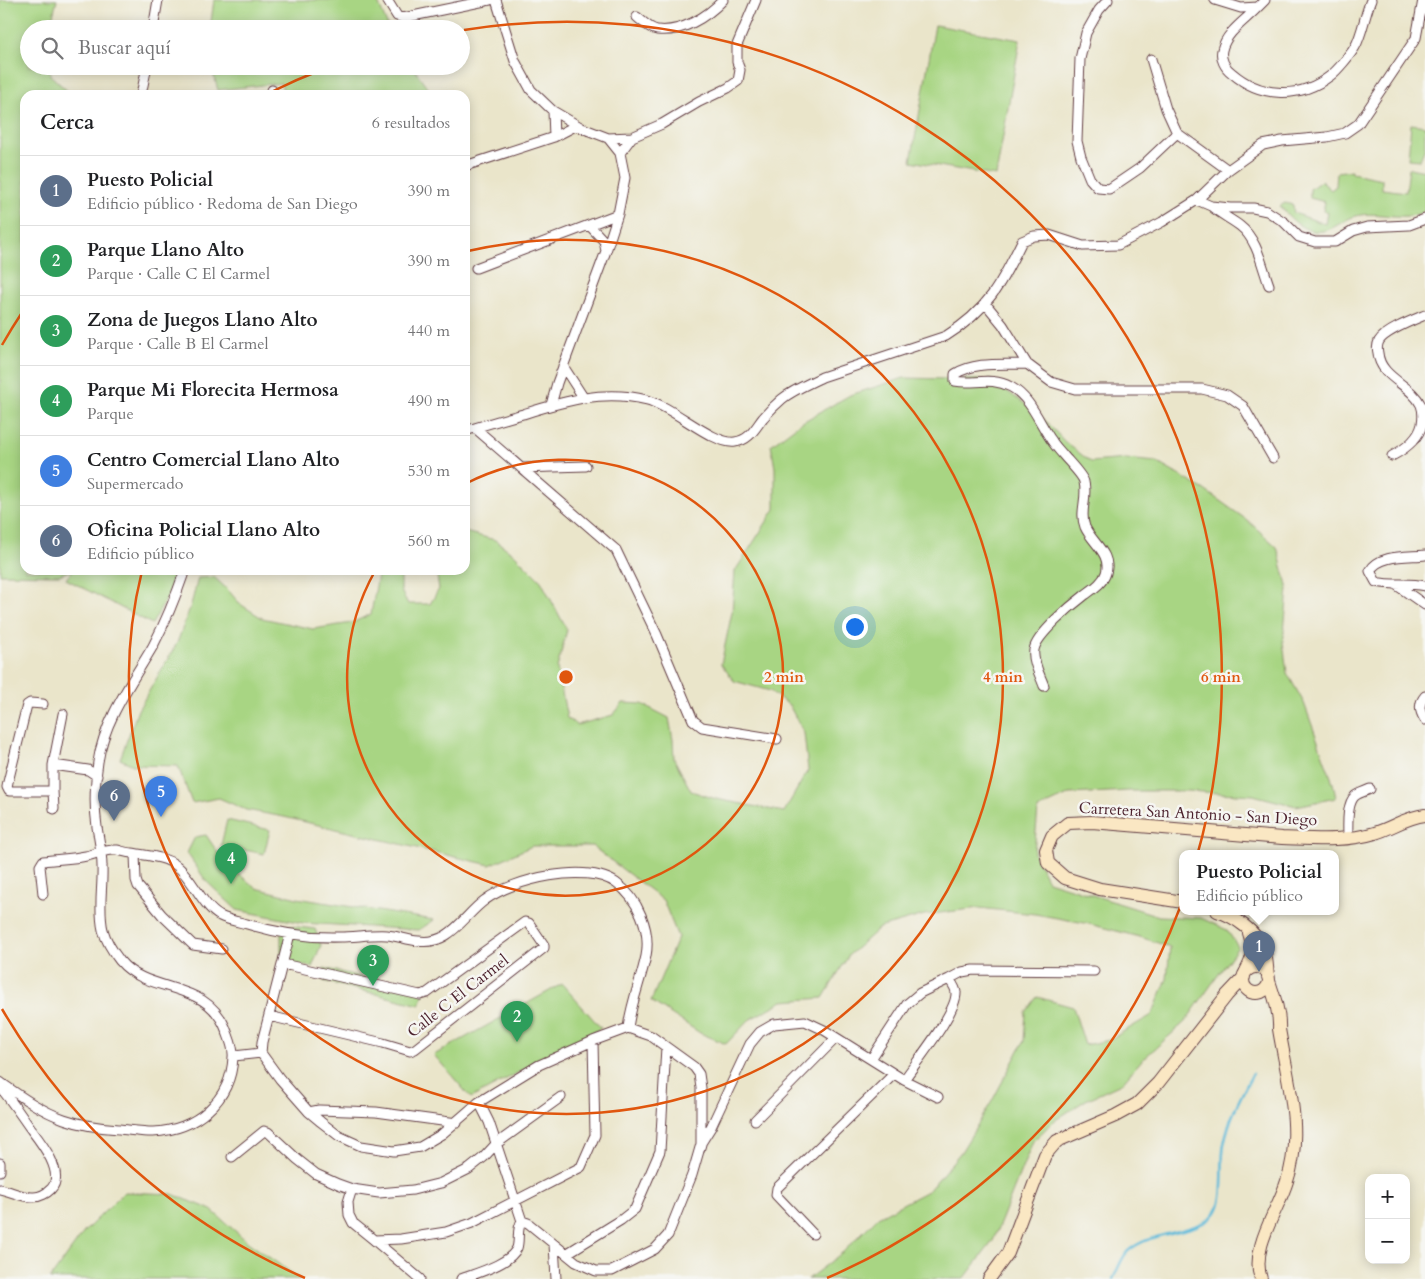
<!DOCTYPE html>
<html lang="es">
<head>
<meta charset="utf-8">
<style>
  :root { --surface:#fff; --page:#f6f6f6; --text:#202124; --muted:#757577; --line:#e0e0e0; --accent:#c8321e }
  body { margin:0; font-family:Cardo,serif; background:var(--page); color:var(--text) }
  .controls { position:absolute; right:15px; bottom:15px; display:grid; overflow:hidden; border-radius:10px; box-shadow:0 2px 12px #0003 }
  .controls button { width:45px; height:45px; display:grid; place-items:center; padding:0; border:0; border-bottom:1px solid var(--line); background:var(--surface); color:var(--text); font:25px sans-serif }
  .you { position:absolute; left:854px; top:626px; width:18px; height:18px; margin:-12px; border:4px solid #fff; border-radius:50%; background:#1a73e8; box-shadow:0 0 0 8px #1a73e833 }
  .badge { display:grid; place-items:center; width:32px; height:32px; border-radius:50%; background:var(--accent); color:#fff; font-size:16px; font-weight:700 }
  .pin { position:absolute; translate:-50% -41px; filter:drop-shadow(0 1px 2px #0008) }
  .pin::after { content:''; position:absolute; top:26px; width:18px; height:15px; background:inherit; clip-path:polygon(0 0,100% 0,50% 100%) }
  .popup { position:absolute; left:1179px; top:850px; width:160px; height:65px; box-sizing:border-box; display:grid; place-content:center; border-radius:10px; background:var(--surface); filter:drop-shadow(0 1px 4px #0005); font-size:16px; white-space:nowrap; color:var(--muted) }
  .popup b { font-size:19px; color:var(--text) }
  .popup::after { content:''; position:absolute; left:50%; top:100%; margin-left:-10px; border:10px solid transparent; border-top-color:var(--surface) }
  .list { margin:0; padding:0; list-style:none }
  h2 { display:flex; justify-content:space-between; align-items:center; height:65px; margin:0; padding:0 20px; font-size:21px }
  h2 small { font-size:16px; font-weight:400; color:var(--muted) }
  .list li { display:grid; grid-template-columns:32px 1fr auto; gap:15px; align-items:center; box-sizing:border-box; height:70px; padding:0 20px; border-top:1px solid var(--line) }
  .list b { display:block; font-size:19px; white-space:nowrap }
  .list p { margin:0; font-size:16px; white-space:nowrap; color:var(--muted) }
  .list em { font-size:16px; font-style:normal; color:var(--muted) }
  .icon { flex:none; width:28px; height:28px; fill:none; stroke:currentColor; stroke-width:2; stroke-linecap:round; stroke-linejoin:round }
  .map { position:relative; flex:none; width:1425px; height:1279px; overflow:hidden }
  .search { position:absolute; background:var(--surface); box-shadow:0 2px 12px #0003; left:20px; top:20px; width:450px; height:55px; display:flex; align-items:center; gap:12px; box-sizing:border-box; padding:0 18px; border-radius:28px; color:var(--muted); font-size:19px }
  .panel { position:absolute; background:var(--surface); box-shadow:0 2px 12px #0003; left:20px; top:90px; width:450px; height:485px; border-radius:15px }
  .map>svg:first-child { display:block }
</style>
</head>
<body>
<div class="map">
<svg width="1425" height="1279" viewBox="0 0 1425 1279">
  <rect width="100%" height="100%" fill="#f6f6f2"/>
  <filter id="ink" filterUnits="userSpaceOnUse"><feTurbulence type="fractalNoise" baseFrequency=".02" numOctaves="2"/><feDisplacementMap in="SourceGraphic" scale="10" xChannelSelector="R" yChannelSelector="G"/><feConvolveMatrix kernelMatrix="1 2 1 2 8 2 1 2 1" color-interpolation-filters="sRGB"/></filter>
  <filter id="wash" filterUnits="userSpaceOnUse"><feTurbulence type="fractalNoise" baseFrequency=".0096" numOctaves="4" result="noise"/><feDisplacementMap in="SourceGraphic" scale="20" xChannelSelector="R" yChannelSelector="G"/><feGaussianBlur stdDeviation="1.12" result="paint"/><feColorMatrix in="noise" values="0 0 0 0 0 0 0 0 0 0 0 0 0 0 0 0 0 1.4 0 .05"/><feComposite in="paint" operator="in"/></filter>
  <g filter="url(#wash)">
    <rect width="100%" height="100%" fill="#eae5ca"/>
    <!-- green -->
    <path fill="#a8d583" stroke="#797a57" d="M0,0h57l-4,16 -1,13h-23v37h21v9l22,20h-47v475h47l-13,5 -59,-1z
      M214,0h163l12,29h-179z
      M935,25l85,15 -24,136 -85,-15z
      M211,66h201l21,29h-149l-3,-12 -63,7z
      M1411,124l14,2v22l-5,12 -12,-1z
      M1409,168l16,3v40c-21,12 -47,-1 -69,5 -15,4 -25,18 -43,15 -13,-2 -25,-15 -33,-25l5,-3 8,2 1,8 31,11 2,-12 -4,-1 2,-9 -15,-4v-9l11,-8 10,9 5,-4 1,-14 15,-2v3l30,6v10l24,3z
      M904,378l87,2 48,34 26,28 26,20 35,-3 30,3 47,27 44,31 30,27 11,42 -5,53 4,31 17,30 29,80 3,15 -40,8 -43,-11 -66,-4h-58l-59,3 -32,15 -4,44 14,28 111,35 42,2 26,12 11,17 -53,75 -43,38 -21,24 -35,16 -32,21 -21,20 -40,100 -29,38h-156l34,-26 36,-36 51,-27 32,-38 30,-49 33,-62 2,-29 11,-15 36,10 12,38 24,-5 43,-25 15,-36 3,-32 -30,-10 -55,-14 -50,-9 -56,-6 -55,7 -45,13 -30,27 -26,43 -40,3 -34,19 -23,24 -26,-11 -49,-32 27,-64 -15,-37 -71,-54h-60l-42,19 -206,-48 -38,-7 -27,-12 -27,5 -14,-37 -45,-1 -13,-6 18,-49 39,-67 14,-38 7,-27 16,-1 14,13 12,14 22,14 51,11 39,-6 19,-9 7,-39 -3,-5h26v21l7,13h22l9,-15 -3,-19h29v-38l30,8 19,14 27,27 26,49 -10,38 10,50 10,7 36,-10 10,-12 19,1 27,14 4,22 1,19 17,32 25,8 68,13 24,-42 -4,-37 -15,-28 -19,-14 -36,-10 -13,-17 11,-52 3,-41 40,-62v-41l-4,-23 28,-21 51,-29z
      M73,570h110l-31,54 -86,-45z
      M227,820l43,10 -6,24 -43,-9z
      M206,835l19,28 31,25 41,10 137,22 -15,10 -116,-7 -66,-13 -31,-29 -19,-28 8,-16z
      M281,925l34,4 6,16 -9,22 -31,-5z
      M324,968l100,24 -4,13 -97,-24z
      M562,984l39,44 -130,70 -37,-43z
      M124,1192l48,2 38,15 39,34 51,36h-250l34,-47z"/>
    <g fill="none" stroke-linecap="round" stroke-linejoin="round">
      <!-- stream -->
      <path stroke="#5cbada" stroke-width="2.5" d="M1113,1279c4,-8 8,-20 14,-27 24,-23 74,-17 89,-40 10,-15 4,-50 8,-68 5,-26 17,-48 29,-71"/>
    </g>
  </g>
  <g filter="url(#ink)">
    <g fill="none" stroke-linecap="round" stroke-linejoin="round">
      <!-- street casing -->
      <g stroke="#623d43" stroke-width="11">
        <path id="street" d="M387,0l10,16 6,2 87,-18
          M496,0l19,61 16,29 22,21 29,17 26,10 12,15 5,25 -7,36 -12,37 -49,132 -6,22
          M1108,0l-9,10 -13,23 -6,26 -3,82 4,16 9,22 8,9 11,1 31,-21 37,-35
          M1215,0l26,8 17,-1 7,-7
          M1258,7c-12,13 -32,25 -36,43 -2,9 3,18 10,23 29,25 68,26 98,3 7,-5 21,-22 25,-29 7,-12 10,-33 16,-47
          M637,17c6,5 13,12 20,13 24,3 50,-13 66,-30
          M153,29l5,-29
          M1151,59l15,50 11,24 51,37
          M272,90l1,5
          M141,95l6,-29
          M553,111l1,26
          M608,138l24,-1
          M620,153l12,-16 30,-13 37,-22 29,-14 10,-7 2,-11 -3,-8v-17l19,-45
          M465,166l89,-29 23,-12
          M1197,200l14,6 19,2h23l14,3 17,11 15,15 16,5h20l18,-11 14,-4 42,-2 16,-6
          M1211,206c9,8 20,13 29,20 17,13 22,40 29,59
          M589,225l15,16 2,10
          M476,268l142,-54
          M985,303l18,22 24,39 24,18 24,7h127l25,6 16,11 30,52
          M1027,364c-24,1 -51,-3 -72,10v7c19,4 35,-5 56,6 20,11 28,36 41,54 3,5 8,10 12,15 5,6 19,20 20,26 4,16 -5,30 1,45 7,16 27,27 21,46 -3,10 -13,16 -21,22 -12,9 -49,40 -51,55 -2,11 6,25 10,36
          M563,366l20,31
          M475,428l141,122 41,85 36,85 9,7 75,12
          M465,431c19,-6 39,-12 58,-17 42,-13 80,-25 124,-14 25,6 66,45 88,42 15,-2 20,-14 28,-24 6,-7 12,-13 19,-19 11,-9 26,-15 40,-22l124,-41c42,-26 55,-52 76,-95l12,-5 15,-1 34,11 35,-1 44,-23 35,-22 31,-30 35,-25 19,-4 45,-4 18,-4 13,-9 58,-86 7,-38
          M1392,456c13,-7 27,-17 30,-32 1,-6 1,-14 -1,-19 -10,-21 -41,-27 -43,-52 -1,-4 -1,-8 1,-12 6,-10 34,-21 46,-26
          M521,468l65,-2
          M1425,555c-16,2 -46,-1 -55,16l6,11c16,4 33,0 49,4
          M1395,584l30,21
          M1425,696c-7,8 -6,15 0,24
          M43,704l-13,-1 -3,2 -19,77 -1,5 2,4h44v-26l35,5 9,6
          M53,765l10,-51
          M53,791l1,18
          M1348,837c0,-10 -2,-33 7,-41 3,-3 11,-5 15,-7
          M135,854l1,26 2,6 24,29 31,30 29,4
          M43,894l-3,-28 3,-5c14,-2 29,-2 43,-5 10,-2 20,-7 31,-6 5,1 10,3 15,3 15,3 32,3 45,13 16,13 26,41 43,50 8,4 19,6 27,8 30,9 61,14 93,13 15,0 31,-3 47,-2 11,1 20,5 31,6 32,5 46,-26 67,-41 28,-21 101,-38 131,-17 22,15 35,47 30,73 -5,24 -15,47 -18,72
          M290,934l-28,108 -1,11 19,26 29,33 12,10 18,14 22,10 33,5 26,-4 22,-13 37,-32 60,-37 54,-24 35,-13 23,8 43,31 5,7 2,14v56l-9,31 -24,60 -13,14 -43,22h-16l-20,-9 -48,-39 -6,-2 -33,-99 -10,-20
          M949,979l13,-7 11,-2 121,1
          M269,1016l114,27 27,8 5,-2 129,-101v-3l-15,-22 -4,-1 -98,71 -7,2 -137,-31
          M234,1056l27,-3
          M871,1059l36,-55 13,-11 29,-14c3,4 7,9 7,14 1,19 -40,69 -52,87
          M0,1082c20,14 41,29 64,37 17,6 37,9 55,10 11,1 23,3 34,3 43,-2 78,-31 80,-75 1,-8 -3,-17 -6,-25 -19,-54 -78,-36 -107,-71 -7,-9 -14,-20 -17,-31 -5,-21 0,-43 -1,-64 0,-13 -3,-26 -5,-39 -3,-20 -2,-44 1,-65 6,-42 34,-80 55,-116 13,-25 23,-50 32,-76
          M0,1087c11,13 20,27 30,41 10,13 36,45 21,61 -4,4 -11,8 -17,8 -11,1 -23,-6 -34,-8
          M309,1112l10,-2 57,2 81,11
          M755,1120l81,-82
          M701,1143l10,-16 39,-83 10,-12 14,-8 31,-3 19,9 80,50 34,17
          M232,1157l32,-26 4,1 29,27 19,15 22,10 14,5 27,4 34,-3 28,-7 28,-14 15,-12 12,-13 65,-47
          M0,1163v8
          M352,1189l-4,13 1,13 4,8 21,17 27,-1 45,-7 26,-9 109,-56 14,-32 -2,-94
          M813,1234l-37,-39 1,-7 117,-114
          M374,1240l46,39
          M554,1244l2,35
          M566,1254l55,-34 14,-11 25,-58 6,-104
          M461,1279c16,-6 49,-15 56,-31 3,-9 -1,-19 5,-27"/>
      </g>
      <!-- secondary casing -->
      <g stroke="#623d43" stroke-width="14">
        <path id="secondary" d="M1183,902l-83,-13 -35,-11 -17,-15 -2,-13 6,-14 16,-13 24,-1 190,16c30,1 64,4 93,-5 17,-5 31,-16 50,-18
          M1217,911c17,5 40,21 47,39 3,8 3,18 4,27
          M1243 980a13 13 0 1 1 26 0a13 13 0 1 1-26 0Z
          M1245,973c9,-17 10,-21 4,-40
          M989,1279l19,-26 37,-98 12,-14 58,-25 22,-12 21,-21 69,-88 17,-18
          M1261,1279c-11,-31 17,-68 26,-98 17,-49 0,-103 -8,-152 1,-16 -5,-33 -10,-48"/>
      </g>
      <!-- street -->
      <use href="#street" stroke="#fff" stroke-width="9"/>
      <!-- secondary -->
      <use href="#secondary" stroke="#fae7c3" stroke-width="12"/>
    </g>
  </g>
  <!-- distance rings -->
  <g fill="none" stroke="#e0560e" stroke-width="2.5">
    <path d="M465 484A218 218 0 1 1 375 571"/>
    <path d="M468 251A437 437 0 1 1 142 571"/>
    <path d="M305 1278A655 655 0 0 1 2 1009M2 345A655 655 0 0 1 23 311M269 93A655 655 0 0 1 326 68M464 30A655 655 0 0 1 827 1278"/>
  </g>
  <g text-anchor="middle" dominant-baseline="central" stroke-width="5" stroke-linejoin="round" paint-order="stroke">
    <!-- street labels -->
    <g font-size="16" fill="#4a1f2b" stroke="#f6f6f2">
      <text transform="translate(1198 814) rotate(3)">Carretera San Antonio - San Diego</text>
      <text transform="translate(458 996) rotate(-38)">Calle C El Carmel</text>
    </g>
  </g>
  <circle cx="566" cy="677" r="8" fill="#e0560e" stroke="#f6f6f2" stroke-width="2.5"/>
  <g font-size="15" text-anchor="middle" font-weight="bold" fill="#e0560e" stroke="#f6f6f2" stroke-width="5" stroke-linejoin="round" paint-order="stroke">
    <text x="784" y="682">2 min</text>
    <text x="1003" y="682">4 min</text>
    <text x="1221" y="682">6 min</text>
  </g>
</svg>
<div class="controls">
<button>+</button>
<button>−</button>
</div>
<div class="you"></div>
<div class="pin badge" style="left:1259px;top:972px;background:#5c6f8a">1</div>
<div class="popup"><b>Puesto Policial</b>Edificio público</div>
<div class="pin badge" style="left:517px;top:1042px;background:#2e9e5b">2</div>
<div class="pin badge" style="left:373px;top:986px;background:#2e9e5b">3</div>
<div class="pin badge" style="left:231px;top:884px;background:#2e9e5b">4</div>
<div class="pin badge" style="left:161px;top:817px;background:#3f7fe0">5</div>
<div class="pin badge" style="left:114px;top:821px;background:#5c6f8a">6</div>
<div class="search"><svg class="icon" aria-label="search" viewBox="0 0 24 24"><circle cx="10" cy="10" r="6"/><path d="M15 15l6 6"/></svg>Buscar aquí</div>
<section class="panel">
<h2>Cerca<small>6 resultados</small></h2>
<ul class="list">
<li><span class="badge" style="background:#5c6f8a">1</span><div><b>Puesto Policial</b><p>Edificio público · Redoma de San Diego</p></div><em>390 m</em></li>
<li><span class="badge" style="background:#2e9e5b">2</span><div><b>Parque Llano Alto</b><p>Parque · Calle C El Carmel</p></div><em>390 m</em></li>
<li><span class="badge" style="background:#2e9e5b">3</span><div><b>Zona de Juegos Llano Alto</b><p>Parque · Calle B El Carmel</p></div><em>440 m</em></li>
<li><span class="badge" style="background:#2e9e5b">4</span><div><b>Parque Mi Florecita Hermosa</b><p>Parque</p></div><em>490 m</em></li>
<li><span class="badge" style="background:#3f7fe0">5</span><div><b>Centro Comercial Llano Alto</b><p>Supermercado</p></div><em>530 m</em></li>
<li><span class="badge" style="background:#5c6f8a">6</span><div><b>Oficina Policial Llano Alto</b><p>Edificio público</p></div><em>560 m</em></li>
</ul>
</section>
</div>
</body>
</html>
